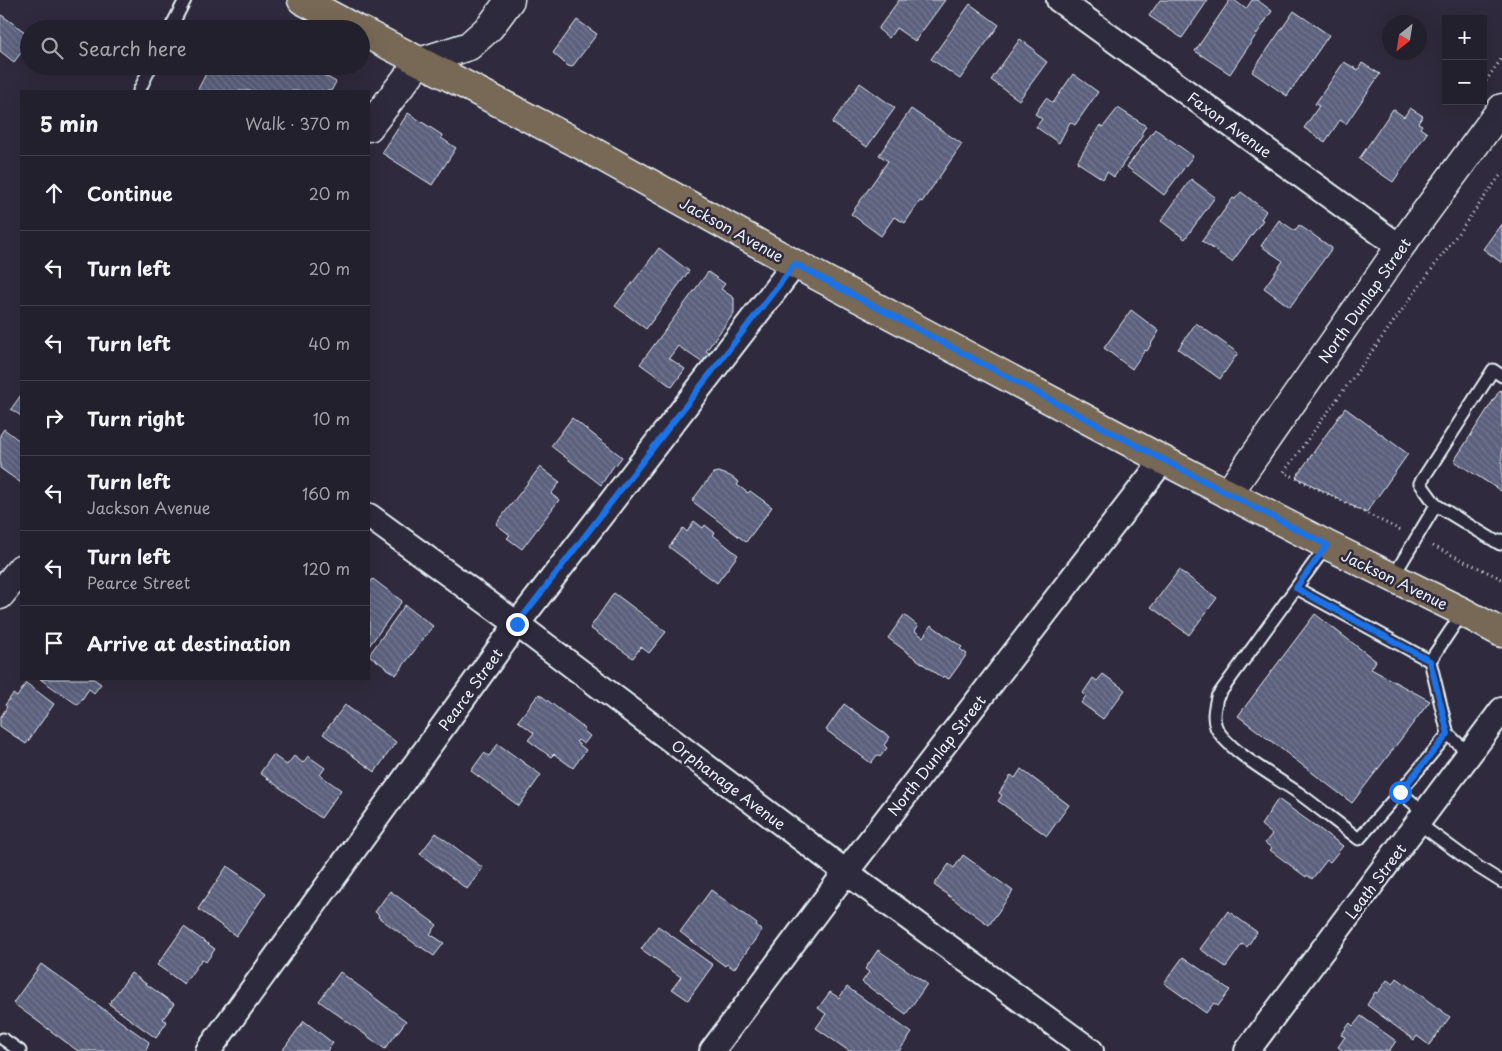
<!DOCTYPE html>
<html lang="en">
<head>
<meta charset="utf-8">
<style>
  :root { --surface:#23202e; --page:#2f2d3a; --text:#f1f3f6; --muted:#a3a3aa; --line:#403e4a }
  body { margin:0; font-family:"Playpen Sans",sans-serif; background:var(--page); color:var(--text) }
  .controls { position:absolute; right:15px; top:15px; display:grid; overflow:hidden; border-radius:0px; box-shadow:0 5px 20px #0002 }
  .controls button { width:45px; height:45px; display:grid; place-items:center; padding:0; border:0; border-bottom:1px solid var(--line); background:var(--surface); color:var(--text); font:25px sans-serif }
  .compass { position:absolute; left:1382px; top:15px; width:45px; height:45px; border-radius:50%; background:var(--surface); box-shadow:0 5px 20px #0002; rotate:210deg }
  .stop { position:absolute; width:15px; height:15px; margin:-11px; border:4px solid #1a73e8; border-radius:50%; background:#fff }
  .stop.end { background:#1a73e8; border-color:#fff; box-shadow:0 1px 5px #0008 }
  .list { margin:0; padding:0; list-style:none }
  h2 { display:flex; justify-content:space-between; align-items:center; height:65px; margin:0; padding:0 20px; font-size:21px }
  h2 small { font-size:16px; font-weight:400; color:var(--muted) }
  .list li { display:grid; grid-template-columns:32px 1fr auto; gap:15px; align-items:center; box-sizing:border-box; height:75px; padding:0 20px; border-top:1px solid var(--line) }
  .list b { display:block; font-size:19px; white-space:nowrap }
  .list p { margin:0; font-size:16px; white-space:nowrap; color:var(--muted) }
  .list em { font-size:16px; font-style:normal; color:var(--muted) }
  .icon { flex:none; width:28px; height:28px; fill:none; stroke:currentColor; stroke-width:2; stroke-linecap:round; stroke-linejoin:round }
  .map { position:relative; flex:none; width:1502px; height:1051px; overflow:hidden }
  .search { position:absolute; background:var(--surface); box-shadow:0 5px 20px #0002; left:20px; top:20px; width:350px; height:55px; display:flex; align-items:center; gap:12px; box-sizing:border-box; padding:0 18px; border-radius:28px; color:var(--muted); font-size:19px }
  .panel { position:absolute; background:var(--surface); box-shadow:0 5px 20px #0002; left:20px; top:90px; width:350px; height:590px; border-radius:0px }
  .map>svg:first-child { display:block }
</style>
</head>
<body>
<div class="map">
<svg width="1502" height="1051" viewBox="0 0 1502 1051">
  <defs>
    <pattern id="building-back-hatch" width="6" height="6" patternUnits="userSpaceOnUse" patternTransform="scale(1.25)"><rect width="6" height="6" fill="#5b617d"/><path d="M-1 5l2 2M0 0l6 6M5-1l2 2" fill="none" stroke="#737890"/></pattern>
  </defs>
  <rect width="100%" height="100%" fill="#2f2a3d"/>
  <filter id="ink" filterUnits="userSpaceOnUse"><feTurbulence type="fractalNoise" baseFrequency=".02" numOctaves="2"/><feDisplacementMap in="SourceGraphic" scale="10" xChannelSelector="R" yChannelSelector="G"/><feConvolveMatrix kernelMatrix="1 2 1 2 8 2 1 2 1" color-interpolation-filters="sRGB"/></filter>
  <g filter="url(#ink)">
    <!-- building -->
    <path fill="url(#building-back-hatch)" stroke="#e8f1f8" d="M899,0h46l-30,41 -19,-13 -7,10 -11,-9z
      M1160,0h48l-26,38 -33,-22z
      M1230,0h4l12,9 6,-9h5l15,11 -42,63 -35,-23z
      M970,4l29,21 -39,54 -29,-20z
      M1294,11l35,24 -42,61 -35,-24z
      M0,14l29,21v7l-15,20 -14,-11z
      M577,20l20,14 -25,33 -4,-1 -15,-13z
      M1020,39l15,11 -1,2 13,10 -28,38 -28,-20z
      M1344,62l14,8 4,-7 18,11 -34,50 -6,-4 -15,22 -21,-14 15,-22 -4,-2z
      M210,66h96l8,4 2,-3 10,6 -1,3 11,6 -5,9h-134z
      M1073,74l25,18 -23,33 -5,-3 -11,21 -23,-16 6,-8 -7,-5 11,-16 7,5z
      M860,83l35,25 -28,39 -35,-24z
      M1118,108l28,18 -5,8 2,1 -29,42 -7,-5 -4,7 -26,-17 23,-37 3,2z
      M1410,108l13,8 -5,7 4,2 -2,3 7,5 -34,49 -34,-23 34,-50 11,8z
      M911,109l51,35 -40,58 -2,-1 -15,22 -11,-6 -13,19 -30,-22 37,-53 -9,-6z
      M408,113l34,22 -1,3 15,10 -24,37 -50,-32z
      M1155,129l38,27 -29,39 -37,-28z
      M1191,179l24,18 -30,42 -24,-18z
      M1241,192l25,19 -5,8 2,1 -31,42 -30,-21 31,-43 2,1z
      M1279,220l16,11 4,-6 33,23 -42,59 -26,-19 19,-27 -22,-15z
      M1502,223v40l-19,-14z
      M659,248l30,23 -43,58 -31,-23z
      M708,272l17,12 -4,5 13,9v15l-28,38 4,3 -7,9 -25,-17 -9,12 16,11 -13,18 -32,-23z
      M1131,310l28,21 -12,20 -2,-1 -13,19 -28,-21z
      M1196,323l42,30 -18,26 -42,-30z
      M1500,390l2,2v97l-1,2 -47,-30z
      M21,395v21l-10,-7z
      M1345,408l63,46 -42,59 -70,-36z
      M572,418l50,39 -6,8 -1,-1 -14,21 -50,-39z
      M4,429l17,13v41l-21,-15v-33z
      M540,467l20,15 -9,12 8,6 -37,49 -15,-11 3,-3 -14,-11z
      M719,472l11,4 9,6 -2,3 11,8 2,-2 22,16 -26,35 -54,-41 14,-19h1l7,-9z
      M694,521l9,7 2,-3 10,8 -2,2 25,20 -21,28 -48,-36 14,-19 4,4z
      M1179,570l38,28 -28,37 -38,-28z
      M373,579l29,22 -33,45v-62z
      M614,593l52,39 -17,21 -8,-6 -8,11 -43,-30z
      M405,605l28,21 -37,49 -27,-20z
      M1315,614l61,47 -5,8 59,32 -78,102 -114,-87z
      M904,615l14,11 -3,5 8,6 8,-12 31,22 -2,2 7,5 -18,25 -6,-3 -1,2 -54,-40z
      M1103,674l22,16 -22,29 -22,-16 5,-7 -3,-3 10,-15 4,3z
      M40,679h54l7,5 -7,9 -5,-4 -11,16z
      M26,683l28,21 -28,40 -26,-18v-8l7,-11 -2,-2 8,-11 4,3z
      M539,694l46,35 -1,2 6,5 -6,8 -6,-4 -2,2 10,8 -13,18 -19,-14 -3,3 -23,-17 6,-7 -16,-12z
      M844,704l46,33 -6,8 3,3 -7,9 -3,-2 -6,8 -45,-33z
      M345,705l51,37 -21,30 -52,-38z
      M498,744l43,31 -22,31 -48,-35 13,-18 5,3z
      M273,755l14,10 7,-9 9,7 5,-7 17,12 -5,7 21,15 -20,28 -61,-45z
      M1021,769l48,36 -22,31 -49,-35 4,-6 -3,-2 12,-18 4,3z
      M1278,799l65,47 -13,16 -3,-2 -15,19 -5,-4 -1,2 -36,-27 2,-2 -7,-5 7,-9 -11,-9z
      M436,833l47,35 -16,21 -47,-35z
      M963,855l50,36 -24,34 -55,-40 15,-21 5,4z
      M227,866l39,27 -30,43 -38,-27z
      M711,890l46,34 -1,2 6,4 -28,39 -7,-5 -2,2 -45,-34z
      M390,891l47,34 -7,9 14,9 -10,13 -13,-9v1l-43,-31 1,-2 -4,-3z
      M1228,911l29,21 -10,15 -5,-3 -16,23 -26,-18z
      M658,926l55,39 -25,35 -16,-11 9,-12 -40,-28z
      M184,927l31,22 -9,13 -4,-3 -18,25 -27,-19z
      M878,950l49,34 -21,30 -44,-32 7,-10 -4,-3z
      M1183,957l47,33 -12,16 -4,-3 -8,10 -42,-30z
      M41,964l108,78 -3,9h-68l-65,-48z
      M340,972l66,49 -21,28 -66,-48z
      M131,973l43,31 -11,15 4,3 -11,16 -47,-34z
      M1397,978l53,39 -21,28 -12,-9 -3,4 -47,-35 8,-13 2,1 2,-2 8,-11 6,4z
      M847,987l65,46 -13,18h-50l-33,-23 10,-14 -8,-6 12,-16 9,6z
      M1361,1016l35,25 -7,10h-46l-5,-4 7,-10 -4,-2 9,-12 3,3z
      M304,1021l29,22 -6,8h-45z"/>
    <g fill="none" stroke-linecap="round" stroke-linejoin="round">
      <!-- service casing -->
      <g stroke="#e8f1f8" stroke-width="15">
        <path id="service" d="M170,29l15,-29
          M139,91l12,-25
          M1502,376l-9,-6 -73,113 16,22 64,39 2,-4
          M1327,545l-110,152c-2,10 -5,20 -1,30 10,23 63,52 84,67 20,15 39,30 59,45l41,-47
          M1393,577l43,-72
          M1296,588l134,73 33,-49
          M1430,661l18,73
          M1425,813l-25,-21 48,-58 21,20
          M1418,823l60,44 24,15
          M3,1039l17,12"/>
      </g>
      <!-- minor casing -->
      <g stroke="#e8f1f8" stroke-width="28">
        <path id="minor" d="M1059,0l341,247
          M369,516l148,108 329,248 245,179
          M208,1051l309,-427 278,-360
          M712,1051l134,-179 317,-412
          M1247,1051l255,-341"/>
      </g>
      <!-- tertiary casing -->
      <g stroke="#e8f1f8" stroke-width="31">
        <path id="tertiary" d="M369,127l50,-65 50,-16 21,-19 20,-27
          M1228,494l172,-247 102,-139
          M0,595l21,-26"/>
      </g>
      <!-- primary casing -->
      <g stroke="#e8f1f8" stroke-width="31">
        <path id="primary" d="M302,0l54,29
          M361,31l220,114 214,119 368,196 164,85 136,67 39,21"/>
      </g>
      <!-- path -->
      <path stroke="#e8f1f8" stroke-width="3" stroke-dasharray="1 4" stroke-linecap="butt" d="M1483,85l19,-27
        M1400,530l-116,-58 218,-299
        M1433,546l69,33"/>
      <!-- service -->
      <use href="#service" stroke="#2f2a3d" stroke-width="11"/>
      <!-- minor -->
      <use href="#minor" stroke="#2f2a3d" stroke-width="24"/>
      <!-- tertiary -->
      <use href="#tertiary" stroke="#2f2a3d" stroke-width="28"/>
      <!-- primary -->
      <use href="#primary" stroke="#776954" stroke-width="28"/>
    </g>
  </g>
  <g fill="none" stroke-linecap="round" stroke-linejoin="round" filter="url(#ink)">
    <!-- route -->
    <path stroke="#1a73e8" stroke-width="6" d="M517,624l278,-360 369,196 163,85 -31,43 134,73 18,73 -48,58"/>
  </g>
  <g text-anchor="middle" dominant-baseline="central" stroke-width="5" stroke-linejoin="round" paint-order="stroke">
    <!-- street labels -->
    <g font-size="15" fill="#e8f1f8" stroke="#2f2a3d">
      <text transform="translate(1230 124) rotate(36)">Faxon Avenue</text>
      <text transform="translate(732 229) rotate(29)">Jackson Avenue</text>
      <text transform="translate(1364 300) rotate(-55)">North Dunlap Street</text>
      <text transform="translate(1395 579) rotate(26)">Jackson Avenue</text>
      <text transform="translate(470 689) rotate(-54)">Pearce Street</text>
      <text transform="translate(936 755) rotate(-52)">North Dunlap Street</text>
      <text transform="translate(729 784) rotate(37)">Orphanage Avenue</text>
      <text transform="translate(1375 881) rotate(-53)">Leath Street</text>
    </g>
  </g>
</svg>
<div class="controls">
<button>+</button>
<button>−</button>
</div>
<svg class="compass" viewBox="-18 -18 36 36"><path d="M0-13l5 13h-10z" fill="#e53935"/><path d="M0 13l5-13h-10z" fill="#a3a3aa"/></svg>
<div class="stop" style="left:1400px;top:792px"></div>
<div class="stop end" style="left:517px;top:624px"></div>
<div class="search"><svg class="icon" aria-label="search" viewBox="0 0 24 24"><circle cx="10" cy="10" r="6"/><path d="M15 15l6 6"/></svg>Search here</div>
<section class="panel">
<h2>5 min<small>Walk · 370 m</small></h2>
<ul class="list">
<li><svg class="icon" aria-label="ahead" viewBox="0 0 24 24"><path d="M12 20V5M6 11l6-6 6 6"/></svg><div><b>Continue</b></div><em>20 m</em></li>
<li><svg class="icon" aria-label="left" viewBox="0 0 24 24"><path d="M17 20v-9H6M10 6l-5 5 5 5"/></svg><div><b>Turn left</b></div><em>20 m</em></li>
<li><svg class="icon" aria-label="left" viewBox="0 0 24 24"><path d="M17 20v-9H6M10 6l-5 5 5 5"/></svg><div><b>Turn left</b></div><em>40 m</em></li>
<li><svg class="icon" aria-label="right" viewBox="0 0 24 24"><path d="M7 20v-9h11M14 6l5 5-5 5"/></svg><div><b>Turn right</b></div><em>10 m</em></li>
<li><svg class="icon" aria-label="left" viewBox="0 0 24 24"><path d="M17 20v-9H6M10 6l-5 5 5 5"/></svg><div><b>Turn left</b><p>Jackson Avenue</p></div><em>160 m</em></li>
<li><svg class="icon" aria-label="left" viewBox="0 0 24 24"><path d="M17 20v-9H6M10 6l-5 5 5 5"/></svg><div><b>Turn left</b><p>Pearce Street</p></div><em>120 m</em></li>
<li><svg class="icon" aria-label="arrive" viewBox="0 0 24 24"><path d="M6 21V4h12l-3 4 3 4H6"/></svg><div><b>Arrive at destination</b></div></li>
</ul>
</section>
</div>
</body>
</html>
